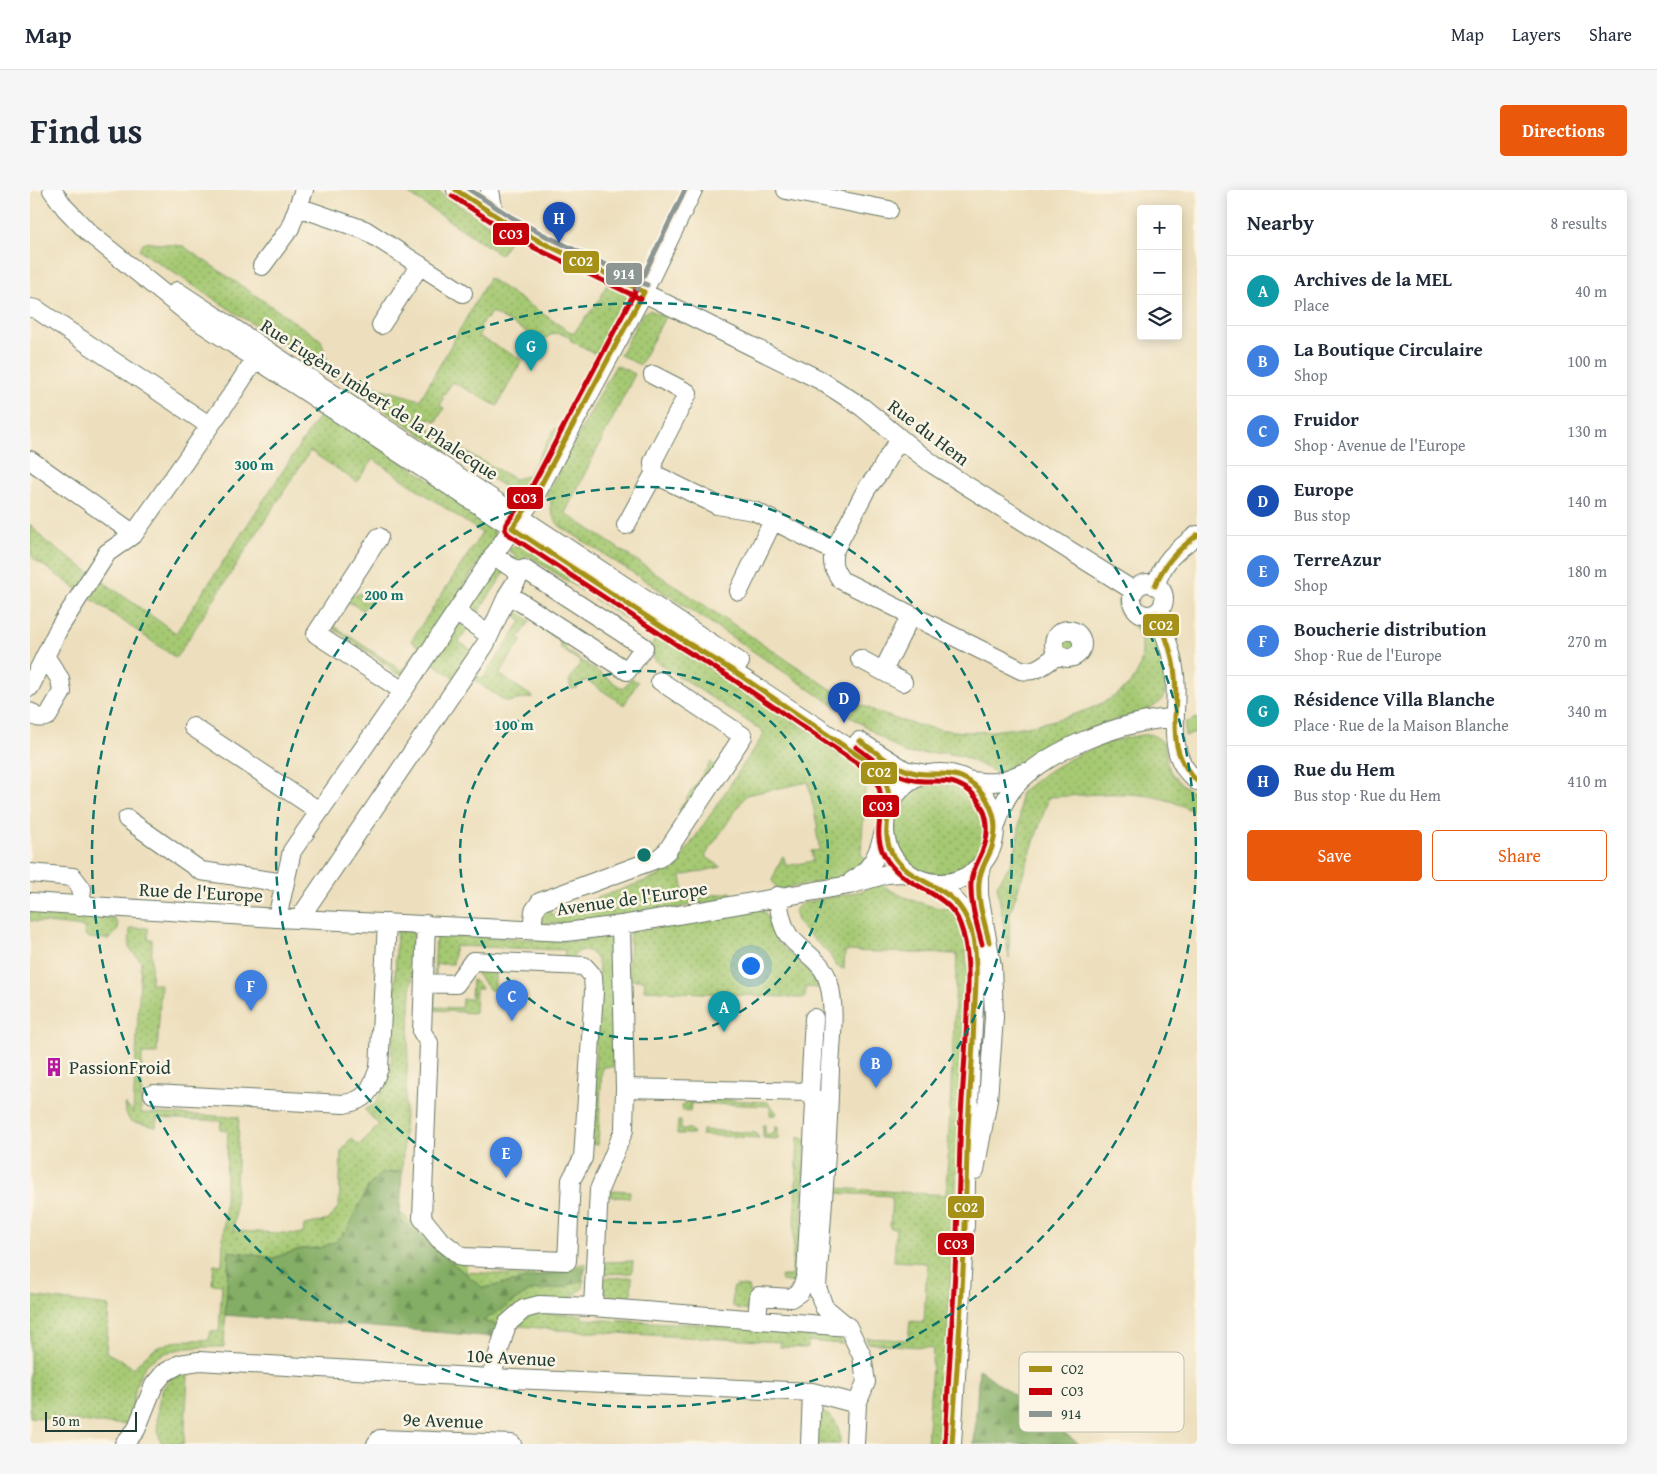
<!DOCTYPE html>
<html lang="en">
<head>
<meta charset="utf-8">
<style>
  :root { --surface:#fff; --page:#f6f6f7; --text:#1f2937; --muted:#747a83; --line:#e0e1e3; --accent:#ea580c }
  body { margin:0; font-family:"Gentium Book Plus",serif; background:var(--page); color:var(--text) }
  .controls { position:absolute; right:15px; top:15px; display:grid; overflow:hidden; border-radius:5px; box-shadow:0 2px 12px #0003 }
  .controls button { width:45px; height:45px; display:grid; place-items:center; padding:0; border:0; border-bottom:1px solid var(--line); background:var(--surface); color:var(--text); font:25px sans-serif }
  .scale { position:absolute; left:15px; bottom:12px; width:92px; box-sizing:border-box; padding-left:5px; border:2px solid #1f3d34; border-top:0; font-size:14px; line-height:18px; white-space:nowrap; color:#1f3d34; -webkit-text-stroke:4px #fcf5e5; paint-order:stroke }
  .you { position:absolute; left:720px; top:775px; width:18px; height:18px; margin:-12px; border:4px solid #fff; border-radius:50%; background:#1a73e8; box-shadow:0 0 0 8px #1a73e833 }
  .badge { display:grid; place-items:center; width:32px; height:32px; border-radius:50%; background:var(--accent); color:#fff; font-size:16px; font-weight:700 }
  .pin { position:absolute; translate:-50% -41px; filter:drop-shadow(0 1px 2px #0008) }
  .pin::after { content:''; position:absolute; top:26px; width:18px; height:15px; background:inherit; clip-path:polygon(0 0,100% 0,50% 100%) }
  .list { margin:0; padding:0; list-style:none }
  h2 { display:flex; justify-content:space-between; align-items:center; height:65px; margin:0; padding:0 20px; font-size:21px }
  h2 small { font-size:16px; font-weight:400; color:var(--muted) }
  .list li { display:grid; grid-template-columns:32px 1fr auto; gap:15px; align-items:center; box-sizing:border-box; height:70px; padding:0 20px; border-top:1px solid var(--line) }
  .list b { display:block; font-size:19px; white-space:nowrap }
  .list p { margin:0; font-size:16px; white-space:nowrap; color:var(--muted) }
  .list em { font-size:16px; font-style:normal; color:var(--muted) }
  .actions { display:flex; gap:10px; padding:15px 20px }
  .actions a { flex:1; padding:11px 0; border:1px solid var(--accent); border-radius:5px; text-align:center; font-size:18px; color:var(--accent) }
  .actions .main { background:var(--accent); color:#fff }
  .icon { flex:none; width:28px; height:28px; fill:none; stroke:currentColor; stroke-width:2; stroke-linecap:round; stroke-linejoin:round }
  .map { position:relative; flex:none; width:1167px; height:1254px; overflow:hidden; border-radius:5px }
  header { display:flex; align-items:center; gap:30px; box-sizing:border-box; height:70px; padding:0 25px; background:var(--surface); border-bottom:1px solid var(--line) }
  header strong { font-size:24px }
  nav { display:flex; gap:28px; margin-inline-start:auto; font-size:18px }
  .intro { display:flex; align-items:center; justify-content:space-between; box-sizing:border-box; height:120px; padding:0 30px }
  h1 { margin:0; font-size:35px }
  .button { padding:12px 22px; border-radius:5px; background:var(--accent); color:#fff; font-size:18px; font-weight:700 }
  main { display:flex; gap:30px; padding:0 30px }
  aside { flex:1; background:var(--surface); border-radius:5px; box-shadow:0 2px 12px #0003 }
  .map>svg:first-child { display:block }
</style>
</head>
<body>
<header>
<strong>Map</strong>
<nav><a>Map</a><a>Layers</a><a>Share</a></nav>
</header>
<div class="intro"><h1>Find us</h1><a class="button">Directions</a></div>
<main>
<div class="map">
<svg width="1167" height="1254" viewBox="0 0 1167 1254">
  <defs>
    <pattern id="grass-dots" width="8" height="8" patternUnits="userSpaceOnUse" patternTransform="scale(1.25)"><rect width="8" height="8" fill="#a6c973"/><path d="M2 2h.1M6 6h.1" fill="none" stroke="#87a45f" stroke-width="1.8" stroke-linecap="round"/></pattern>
    <pattern id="forest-firs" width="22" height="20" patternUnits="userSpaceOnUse" patternTransform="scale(1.25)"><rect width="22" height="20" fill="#84ad65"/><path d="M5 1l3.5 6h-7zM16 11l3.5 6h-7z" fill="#6b8e54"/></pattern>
  </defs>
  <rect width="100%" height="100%" fill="#fcf5e5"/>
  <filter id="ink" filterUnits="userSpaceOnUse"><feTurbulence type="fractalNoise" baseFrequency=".02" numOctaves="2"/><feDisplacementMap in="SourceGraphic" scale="10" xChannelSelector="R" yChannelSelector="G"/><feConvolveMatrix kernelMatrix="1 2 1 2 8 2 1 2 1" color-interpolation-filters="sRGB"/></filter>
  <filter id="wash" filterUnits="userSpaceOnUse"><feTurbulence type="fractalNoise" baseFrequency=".0096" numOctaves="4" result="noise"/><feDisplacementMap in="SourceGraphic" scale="20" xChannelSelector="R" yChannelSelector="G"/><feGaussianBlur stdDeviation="1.12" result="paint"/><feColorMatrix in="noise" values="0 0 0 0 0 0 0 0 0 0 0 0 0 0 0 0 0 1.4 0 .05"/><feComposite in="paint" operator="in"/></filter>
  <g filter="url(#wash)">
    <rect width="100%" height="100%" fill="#eddfbd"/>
    <!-- grass -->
    <path fill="url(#grass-dots)" stroke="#628354" d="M373,0h33l74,49 -9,16z
      M114,52l39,4 138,94 10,34 89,26 69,-122 84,56 27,-35 7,-15c8,4 22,6 22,17l-54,97 -2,-1 23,-43 -26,-14 1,-2c-12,-6 -18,-7 -28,3l-52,-29 -4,7 -2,-1 -5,9 2,2 -4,7 44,24 -25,46 -44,-24 -11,15 1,2 -3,7 4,2 -8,14 -6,-4 -4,8 6,4 -1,3 84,46 13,-3 27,-48 3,2 -29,53 -7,4 -15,1 -40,-24 -328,-214z
      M620,120l15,7 -25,48 -20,-10 22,-41z
      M586,175l19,9 -70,139 275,182c24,11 48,23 74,29 19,5 41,8 60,8 42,-1 143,-18 163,-59 6,-12 7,-28 1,-41 -6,-12 -27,-17 -19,-33l4,1 5,16c7,4 17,8 22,14 10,12 22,56 12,69 -8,11 -22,13 -34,17 -21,7 -41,13 -61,23 -22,11 -41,25 -63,37l-42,-20 -18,-3 -38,1 -198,-133 -148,-95c-8,-9 -10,-14 -9,-25l-5,-6z
      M293,220l168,110 3,11v9l-89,134 -10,-1 -8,-8 -57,-39 4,-8h3l-3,8 68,45 17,-25 -8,-5 71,-108 -109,-74 -16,23 -47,-31 -134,207 -142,-99 -4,-6v-29l15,17 131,92z
      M497,353l336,224 3,10 -5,77 8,8 -20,15 -68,12 -5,-2 -4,-7 10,-23h2l2,9 27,-5 -2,-10 9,-1 -4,-21h2l-10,-47 -62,13 -41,61 16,11 -40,9 4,24 46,-8 1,6 -146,26 -45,-1v-11l7,-6 3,9 110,-40 -4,-9 13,-9 8,6 86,-129 -3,-4 -107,-70 -3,-14 5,-8 -129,-83 -7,11 -8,-5 4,-6 -7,-4 2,-4z
      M466,374l11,5 -32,48 -9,-8z
      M334,402l8,6 -9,12 -15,-8 -5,7 -2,-2 6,-9z
      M488,422l12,9 -11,17 3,2 -23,34 34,23 -26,5 -32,-21 -2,-4 1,-2 9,4 39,-59 -8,-5z
      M427,433l12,4 -10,15 16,10 -19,27 -23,-16 1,-4z
      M512,434l27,18 -4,7 58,40 8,-11 7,4 -14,23 -36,-24 -7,1 -4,6 -6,1 -2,-8 12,-19 -20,-13 -2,-9 -19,-12z
      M1029 454a9 9 0 1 1 18 0a9 9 0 1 1-18 0Z
      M1120,544c23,10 12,18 19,34 4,11 18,21 28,27v19c-43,-29 -99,-19 -148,-17l-39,116 -1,45 -12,-73c4,-7 9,-13 13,-20 10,-21 10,-48 10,-71 34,-32 83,-55 130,-60z
      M681,572l7,7 -31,46 -8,-5z
      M865 639a45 45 0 1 1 90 0a45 45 0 1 1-90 0Z
      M850,693c9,10 59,29 70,25l14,22 4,48 -27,466h-14l6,-96 -65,-5 -2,-5 42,2 2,-19 14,1 3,-59 -33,-2 2,-32 -6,-1 2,-32 -56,-3v-5l110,7 11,-241 -112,-3 -1,18 -8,-3 -6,-11 -32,-31 -4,-13 8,-8 60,-12z
      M732,719l7,9 2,11 7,14 25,22 10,11 6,12 -13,-1 -1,11 -161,-8 1,-10h-17l2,-48z
      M0,720l84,8c8,11 3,13 -5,21l-20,-1 -4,-3 -1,-8 -54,-6z
      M100,738h18v11h4l-1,45h10l-4,70h-15l-1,59 98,4 -5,114 69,3 1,-9 25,-5 10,-14 2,-54 10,-14 8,7 20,-20 -14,-15 11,-7 15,-33 6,-139 17,1 -12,239 -21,2 -33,56 -13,13 -16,6 -18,1 -28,9 -44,-7 -5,96c-30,0 -76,-2 -87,35 -4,15 -3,29 -11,42h-16l-80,-7v-121l79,10 -3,46 28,16c21,-27 44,-29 75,-28l2,-9 8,1 3,-47 -10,-1 2,-20 8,1 6,-134 -8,-1 1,-9 -64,-3 -1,9 -26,-6 -4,-8 -1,-9 8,8 8,-151 -12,-13z
      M406,745l135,6 42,-5 2,2 -2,129h-11l-4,78 -6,-1 7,-178c-4,-16 -18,-22 -28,-7h-7l1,-9 -110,-4 -2,18h-17v15h-2z
      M465,776v24h-5l-13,-16v-6z
      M442,790l3,1 7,7v1h-6l-1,24 -41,-3 -2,-3 1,-16h2l-1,16 27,1 1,-9h9z
      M662,908l76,4 9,11 -2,2h-5v-9l-79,-3 -1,8h-7l-1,-5z
      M648,931h3v8h9l3,5h-16z
      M733,935h2v9h9l1,-9 3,2v12l-15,-1z
      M673,940l53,3 3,5 -58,-3z
      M768,947l6,2 2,4 -8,137 -4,3 -13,-2v-5h11z
      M580,1000l20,1 -1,7 -24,-2 2,-5z
      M370,1023l58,48h9l-1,11 62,4 4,-11 2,11 52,-13v4l-103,21 -83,-68z
      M603,1071l-1,12 -32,1 1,-7 3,-5z
      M602,1087l-1,18 -12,7c-12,-5 -16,-12 -19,-24z
      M554,1089l-1,9 -12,10 -71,28 -18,-5 48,-30 31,-3z
      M706,1095l13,2 4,18 -5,5 -12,-1 -4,-4 1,-16z
      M501,1123l51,2v4l246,11c5,3 13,7 14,14l-34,-3 -1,7 -27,-1v-5l-223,-12 -44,-5z
      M158,1185l-4,69h-22c-8,-15 -6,-52 7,-64 5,-5 13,-5 19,-5z
      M788,1222c17,1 23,17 22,32h-24z"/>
    <!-- forest -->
    <path fill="url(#forest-firs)" stroke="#52754c" d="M372,981l-2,49 83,68 103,-21 -4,13 -21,8 -31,3 -47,30 17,5 -4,11 -271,-22 4,-64 44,7 28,-9 18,-1 16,-6 13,-13 20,-42 13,-14z
      M949,1179l100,75h-105z"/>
    <!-- park -->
    <path fill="#a6c973" stroke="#628354" d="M1167,528v14l-12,4v-13z"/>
  </g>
  <g filter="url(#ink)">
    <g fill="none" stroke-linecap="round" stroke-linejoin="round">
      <!-- minor casing -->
      <g stroke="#677664" stroke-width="20">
        <path id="minor" d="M22,0l13,18 24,25 106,86 671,440c18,15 23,25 23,49
          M426,0l51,33 32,18 281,139 42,27 51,42 21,16 200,126
          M460,0l4,25
          M756,0l103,20
          M268,17l67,23 98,63
          M232,76l28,-38 14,-38
          M147,101l563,371
          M0,118l6,1 174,117
          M351,135l39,-60
          M871,250l-10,12 -12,21 -12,15 -33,63c-3,13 0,19 7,29l180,90c15,4 26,-8 38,-16
          M0,270l104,74
          M624,284l63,31 37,6 80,40
          M596,335l28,-51 -1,-12 3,-7 32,-62 -35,-18
          M349,347l-63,97 87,57 101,-151 31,-44 104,-195 54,-111
          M463,365l28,19
          M1102 409a16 16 0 1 1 32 0a16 16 0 1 1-32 0Z
          M1125,396c10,-28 20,-34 42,-51
          M709,401l34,-70
          M426,422l33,23
          M1126,423c9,20 17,41 19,63 4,36 -12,79 22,105
          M1024 454a14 14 0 1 1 28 0a14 14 0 1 1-28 0Z
          M830,469l43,23
          M853,481l28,-56
          M0,497l29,-59 48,-75 27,-19 101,-144 26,-40
          M0,522c6,6 10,7 18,4l14,-24 -2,-13 -15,-23
          M163,537l126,84
          M829,551l46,29 22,4
          M855 638a55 55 0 1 1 110 0a55 55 0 1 1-110 0Z
          M938,590c25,5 34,2 57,-8
          M97,629l74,52 84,12
          M966,636c4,-13 7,-24 15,-35 31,-40 114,-72 164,-73
          M0,683l43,4 9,12 -2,17
          M822,691c20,-11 27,-29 32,-50
          M897,692l21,11 14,15 9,25 5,34 -9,175 -2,82 -13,220
          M747,706c3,14 4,29 12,40 14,17 35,25 40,48 7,26 2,57 1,84 -2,73 -8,146 -13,219l7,20 24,20 14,29 4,26 -9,22 -2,40
          M0,712l247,16 289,14 55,-7 228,-40 38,-11 15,-1 9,2
          M247,728l15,-67 111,-160
          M269,729l186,-274 23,-51 119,77 17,-24 -120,-78 -16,25
          M502,740l2,-19 6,-9 119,-44 8,-7 76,-115 -83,-55
          M395,793l31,1 17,-23 111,5 9,10 1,16 -11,166 -12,22 -4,81 -105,-4 -23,-18 -17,-21 7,-175 -7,-11 4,-108
          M595,898l185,4 4,-74
          M123,904l191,10c24,-4 27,-15 35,-36l8,-145
          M945,980l13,-70 6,-83 -2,-51 -13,-71v-20l3,-12
          M563,1117l6,-117 25,-60 1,-42 -4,-163
          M727,1130l2,-24 32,2 9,-6 6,-16 9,-173 -5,-11
          M461,1188l16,-54 17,-15 15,-4 54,2 255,20
          M94,1254l12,-14 18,-45 10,-12 16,-9 19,-3 292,17 321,14 45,12
          M346,1254l4,-5 132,5
          M780,1254l2,-52"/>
      </g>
      <!-- minor -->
      <use href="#minor" stroke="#fff" stroke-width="18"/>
      <!-- bus-1 casing -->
      <g stroke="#fcf5e5" stroke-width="9">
        <path id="bus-1" d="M426,0l51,33 32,18 105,51
          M614,102l-109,204 -23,32 169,111 54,33 140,95c5,7 11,14 13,23 5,22 -8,42 4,63 18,33 58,28 75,66 13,30 9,66 7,97 -1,37 -4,74 -6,110 -2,42 -2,83 -4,125 -3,64 -8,129 -12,193
          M1125,396c9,-23 23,-36 42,-51
          M1126,423c9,20 17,41 19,63 4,41 -11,72 22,105
          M830,551c17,12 35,28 56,32 15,3 31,-2 45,4 27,12 40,42 31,70 -4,12 -12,21 -13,35 -2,21 6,40 10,60"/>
      </g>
      <!-- bus-2 casing -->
      <g stroke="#fcf5e5" stroke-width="9">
        <path id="bus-2" d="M422,6l51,33 32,19 106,51
          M607,98l-108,204 -23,32 -1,6 3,4 169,111 54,33 139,94c4,7 9,12 10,20 5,22 -8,39 4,63 17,34 63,33 76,69 11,29 8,60 7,90 -1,34 -4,68 -6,102 -2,45 -2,90 -5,135 -3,65 -8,129 -11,193
          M826,557c18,13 37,30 59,33 14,3 29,-2 42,4 24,9 35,36 28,60 -4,14 -13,24 -14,39 -1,21 6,41 11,61"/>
      </g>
      <!-- bus-3 casing -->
      <g stroke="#fcf5e5" stroke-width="9">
        <path id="bus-3" d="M440,0l41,27 31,17 105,51
          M607,99l48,-99"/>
      </g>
      <!-- bus-1 -->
      <use href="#bus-1" stroke="#a59117" stroke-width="5"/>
      <!-- bus-2 -->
      <use href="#bus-2" stroke="#c5000a" stroke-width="5"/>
      <!-- bus-3 -->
      <use href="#bus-3" stroke="#8c9693" stroke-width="5"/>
    </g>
  </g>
  <!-- distance rings -->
  <g fill="none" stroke="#0f766e" stroke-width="2.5" stroke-dasharray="9 6">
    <circle cx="614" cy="665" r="184"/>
    <circle cx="614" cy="665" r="368"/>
    <circle cx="614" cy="665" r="552"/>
  </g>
  <!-- icons -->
  <defs>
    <g id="building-bare" transform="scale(1.5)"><path d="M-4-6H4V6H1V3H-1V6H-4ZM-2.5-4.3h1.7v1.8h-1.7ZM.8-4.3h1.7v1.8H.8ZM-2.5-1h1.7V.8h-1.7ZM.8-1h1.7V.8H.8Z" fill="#b5179e" stroke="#fcf5e5" stroke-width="2.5" paint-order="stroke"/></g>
  </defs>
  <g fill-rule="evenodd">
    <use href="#building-bare" x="24" y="877"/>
  </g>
  <g text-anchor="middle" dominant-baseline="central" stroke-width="5" stroke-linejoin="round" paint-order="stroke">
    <!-- street labels -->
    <g font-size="19" fill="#1f3d34" stroke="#fcf5e5">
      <text transform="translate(350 209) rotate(33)">Rue Eugène Imbert de la Phalecque</text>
      <text transform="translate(899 242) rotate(37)">Rue du Hem</text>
      <text transform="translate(171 702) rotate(3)">Rue de l'Europe</text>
      <text transform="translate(602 708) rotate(-8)">Avenue de l'Europe</text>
      <text transform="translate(481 1167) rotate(3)">10e Avenue</text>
      <text transform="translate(413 1230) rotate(2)">9e Avenue</text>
    </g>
    <!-- poi labels -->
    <g font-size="19" fill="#1f3d34" stroke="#fcf5e5" text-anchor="start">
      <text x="39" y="877">PassionFroid</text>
    </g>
  </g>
  <!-- legend -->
  <rect x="989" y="1162" width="165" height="80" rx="8" fill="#fcf5e5" stroke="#babeb0" stroke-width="1"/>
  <rect x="999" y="1176" width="23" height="6" fill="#a59117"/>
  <rect x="999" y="1198" width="23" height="7" fill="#c5000a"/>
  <rect x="999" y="1221" width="23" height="6" fill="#8c9693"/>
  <g font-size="14" fill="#1f3d34">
    <text x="1031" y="1184">CO2</text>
    <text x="1031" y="1206">CO3</text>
    <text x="1031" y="1229">914</text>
  </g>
  <circle cx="614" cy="665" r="8" fill="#0f766e" stroke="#fcf5e5" stroke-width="2.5"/>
  <g font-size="15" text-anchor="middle" font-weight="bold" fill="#0f766e" stroke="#fcf5e5" stroke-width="5" stroke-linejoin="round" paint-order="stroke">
    <text x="224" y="280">300 m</text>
    <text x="354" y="410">200 m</text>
    <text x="484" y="540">100 m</text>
  </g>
  <g stroke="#fcf5e5" stroke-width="2">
    <rect x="462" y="32" width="38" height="24" rx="5" fill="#c5000a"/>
    <rect x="532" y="60" width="38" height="24" rx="5" fill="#a59117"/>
    <rect x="575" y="72" width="38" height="24" rx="5" fill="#8c9693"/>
    <rect x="476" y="296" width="38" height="24" rx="5" fill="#c5000a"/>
    <rect x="1112" y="423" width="38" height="24" rx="5" fill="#a59117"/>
    <rect x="830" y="571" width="38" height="24" rx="5" fill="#a59117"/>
    <rect x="832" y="604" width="38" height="24" rx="5" fill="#c5000a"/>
    <rect x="917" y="1005" width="38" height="24" rx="5" fill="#a59117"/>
    <rect x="907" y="1042" width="38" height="24" rx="5" fill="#c5000a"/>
  </g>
  <g font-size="14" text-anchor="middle" font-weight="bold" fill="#fff">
    <text x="481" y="49">CO3</text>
    <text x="551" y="76">CO2</text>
    <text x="594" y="89">914</text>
    <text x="495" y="313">CO3</text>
    <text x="1131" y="440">CO2</text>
    <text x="849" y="587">CO2</text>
    <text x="851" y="621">CO3</text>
    <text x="936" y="1022">CO2</text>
    <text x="926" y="1059">CO3</text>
  </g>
</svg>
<div class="controls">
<button>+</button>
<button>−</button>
<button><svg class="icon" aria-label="layers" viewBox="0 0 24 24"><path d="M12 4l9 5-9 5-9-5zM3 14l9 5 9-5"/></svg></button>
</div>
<div class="scale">50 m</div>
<div class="you"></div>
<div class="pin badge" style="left:694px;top:842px;background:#0f9aa8">A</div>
<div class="pin badge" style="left:846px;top:898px;background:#3f7fe0">B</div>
<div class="pin badge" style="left:482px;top:831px;background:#3f7fe0">C</div>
<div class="pin badge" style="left:814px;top:533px;background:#1a4fb4">D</div>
<div class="pin badge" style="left:476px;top:988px;background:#3f7fe0">E</div>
<div class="pin badge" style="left:221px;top:821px;background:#3f7fe0">F</div>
<div class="pin badge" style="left:501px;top:181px;background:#0f9aa8">G</div>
<div class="pin badge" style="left:529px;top:53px;background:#1a4fb4">H</div>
</div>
<aside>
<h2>Nearby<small>8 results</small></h2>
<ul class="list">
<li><span class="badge" style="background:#0f9aa8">A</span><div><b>Archives de la MEL</b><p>Place</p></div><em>40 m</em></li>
<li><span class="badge" style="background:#3f7fe0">B</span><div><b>La Boutique Circulaire</b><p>Shop</p></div><em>100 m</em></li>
<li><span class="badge" style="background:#3f7fe0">C</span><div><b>Fruidor</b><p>Shop · Avenue de l'Europe</p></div><em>130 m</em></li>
<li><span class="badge" style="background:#1a4fb4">D</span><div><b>Europe</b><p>Bus stop</p></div><em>140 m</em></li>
<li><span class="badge" style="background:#3f7fe0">E</span><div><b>TerreAzur</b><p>Shop</p></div><em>180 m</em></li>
<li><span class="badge" style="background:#3f7fe0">F</span><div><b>Boucherie distribution</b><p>Shop · Rue de l'Europe</p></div><em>270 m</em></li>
<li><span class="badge" style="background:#0f9aa8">G</span><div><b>Résidence Villa Blanche</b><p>Place · Rue de la Maison Blanche</p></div><em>340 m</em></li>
<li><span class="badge" style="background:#1a4fb4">H</span><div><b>Rue du Hem</b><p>Bus stop · Rue du Hem</p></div><em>410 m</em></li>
</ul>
<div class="actions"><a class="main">Save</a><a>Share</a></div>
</aside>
</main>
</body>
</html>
